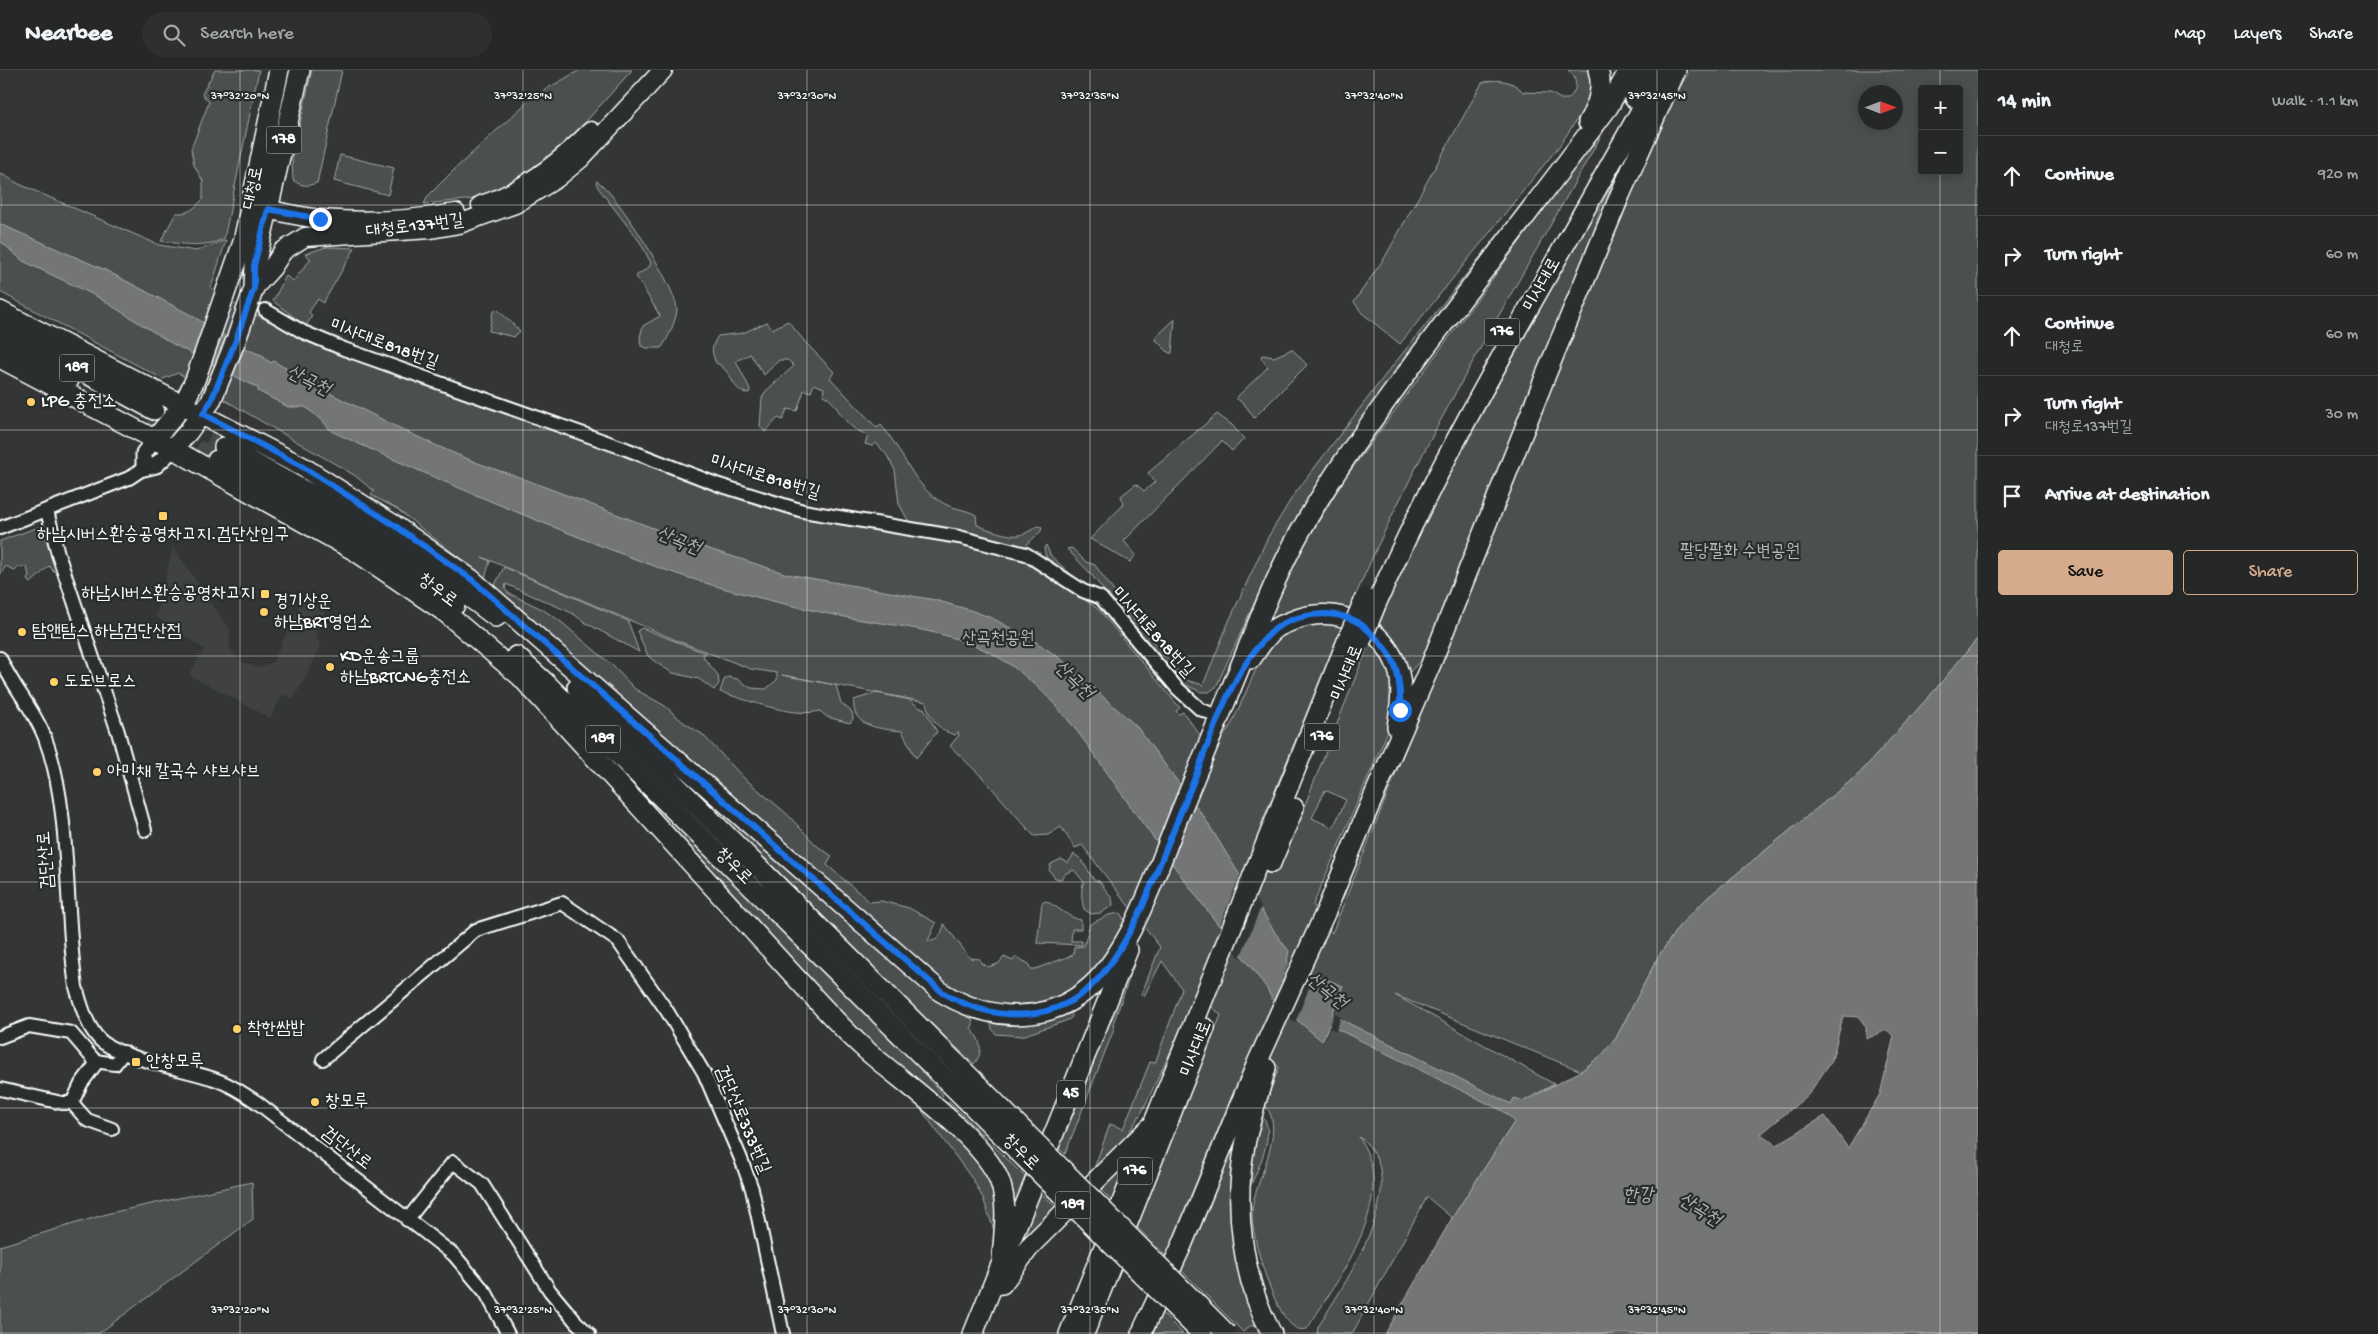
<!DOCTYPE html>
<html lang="en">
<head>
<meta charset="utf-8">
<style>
  :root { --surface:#262828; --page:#2e3030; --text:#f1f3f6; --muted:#a4a6a8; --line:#424445; --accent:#d6ab8b }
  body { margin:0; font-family:"Gochi Hand","Poor Story",sans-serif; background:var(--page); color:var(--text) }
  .controls { position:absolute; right:15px; top:15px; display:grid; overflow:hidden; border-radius:5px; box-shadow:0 2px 12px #0003 }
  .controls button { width:45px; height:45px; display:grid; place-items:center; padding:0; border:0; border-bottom:1px solid var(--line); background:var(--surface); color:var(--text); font:25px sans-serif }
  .compass { position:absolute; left:1858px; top:15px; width:45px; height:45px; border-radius:50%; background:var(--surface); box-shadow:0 2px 12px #0003; rotate:90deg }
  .stop { position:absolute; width:15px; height:15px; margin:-11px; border:4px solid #1a73e8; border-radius:50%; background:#fff }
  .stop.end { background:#1a73e8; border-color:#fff; box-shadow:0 1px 5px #0008 }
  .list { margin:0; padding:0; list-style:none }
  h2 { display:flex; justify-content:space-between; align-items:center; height:65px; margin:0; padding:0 20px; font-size:21px }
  h2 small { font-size:16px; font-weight:400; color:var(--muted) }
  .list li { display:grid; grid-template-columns:32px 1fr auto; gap:15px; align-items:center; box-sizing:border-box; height:80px; padding:0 20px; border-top:1px solid var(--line) }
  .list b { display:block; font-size:19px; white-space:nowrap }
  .list p { margin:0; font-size:16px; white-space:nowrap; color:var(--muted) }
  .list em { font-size:16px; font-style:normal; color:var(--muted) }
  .actions { display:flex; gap:10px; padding:15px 20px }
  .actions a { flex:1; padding:11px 0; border:1px solid var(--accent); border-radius:5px; text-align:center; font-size:18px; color:var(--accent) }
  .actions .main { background:var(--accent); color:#111 }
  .icon { flex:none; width:28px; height:28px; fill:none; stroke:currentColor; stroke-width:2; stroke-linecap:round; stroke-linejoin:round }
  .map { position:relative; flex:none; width:1978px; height:1264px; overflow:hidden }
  header { display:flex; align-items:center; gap:30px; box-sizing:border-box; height:70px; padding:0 25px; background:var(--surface); border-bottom:1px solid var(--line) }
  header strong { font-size:24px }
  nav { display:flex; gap:28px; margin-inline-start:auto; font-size:18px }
  .search { width:350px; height:45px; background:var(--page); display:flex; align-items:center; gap:12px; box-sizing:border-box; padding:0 18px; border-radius:28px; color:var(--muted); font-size:19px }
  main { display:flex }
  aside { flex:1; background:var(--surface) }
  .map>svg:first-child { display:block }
</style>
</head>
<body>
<header>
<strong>Nearbee</strong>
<div class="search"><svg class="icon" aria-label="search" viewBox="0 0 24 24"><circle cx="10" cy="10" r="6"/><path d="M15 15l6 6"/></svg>Search here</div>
<nav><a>Map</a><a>Layers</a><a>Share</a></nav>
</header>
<main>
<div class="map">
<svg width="1978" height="1264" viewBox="0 0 1978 1264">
  <rect width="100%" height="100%" fill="#333536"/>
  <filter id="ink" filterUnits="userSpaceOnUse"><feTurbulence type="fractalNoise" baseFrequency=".02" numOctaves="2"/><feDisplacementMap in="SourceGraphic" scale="10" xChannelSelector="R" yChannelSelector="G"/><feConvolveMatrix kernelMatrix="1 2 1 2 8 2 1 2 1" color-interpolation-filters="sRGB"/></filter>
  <g filter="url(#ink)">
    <!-- built -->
    <path fill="#404243" d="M173,477l57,83v19l12,13 18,6 13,-6 30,-64 23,13 -11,19 5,17 -13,28 -14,24 -10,-5 -13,24 -81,-43 15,-26 -48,-32z"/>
    <!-- green -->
    <path fill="#4c4f50" stroke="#a6a7a8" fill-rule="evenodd" d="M215,0h44l-35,169c-22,9 -41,5 -63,2l15,-28c13,1 19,-5 27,-14v-18l-9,-16 -3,-16 18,-47 -7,-8z
      M312,0h30l-25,113c-10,3 -15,4 -24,-3l-1,-21z
      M580,0h52l-85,95 -61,33 -62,6 4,-8 29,-29 77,-71z
      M1568,0h26l1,22 -35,53 -160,199 -38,-31 -8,-11 31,-45 97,-174c14,-5 31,-3 41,9l27,1 11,6h7c10,-8 10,-22 0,-29z
      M1690,0h288v568l-44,53 -75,83 -152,124 -28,28 -21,31 -42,81 -13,16 -22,17 -186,-76 159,89 -30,17 -9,20 -63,97 -25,-21 -75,137h-35l1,-7c26,-43 100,-148 41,-190 6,11 11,20 13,32 9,54 -38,117 -65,160 -5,1 -9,1 -14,-3 -20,-15 -42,-89 -41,-114 1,-30 36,-80 13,-107l14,-38 -22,-20 -89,211 -32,-32 85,-211 -26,-23 -13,35 -40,85 -21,32 -29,30 18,-50 13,5 27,-67 5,1 27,-74 -20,-28 -18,35 -3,-1 19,-48 -78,-102 -7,3 -14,-21 -13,8 -14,1 -51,-58 -33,-32 9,-11 -1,-3 -3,3c-16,-4 -26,-17 -29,-33l-144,-27 54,10 5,18 11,9 1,7 -3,4 -23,-6 -7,-6c-27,7 -73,-11 -100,-19l4,-12 4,-3 9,2 14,9 15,1 11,-9v-7l-26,-4 -73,-28 -196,-84 8,4 -5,17 -88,-69 -26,-14 3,-4 -20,-16 -176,-102 -15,6 -163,-87v-119l19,11 140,61 37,6 30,-11 -15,48 28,19 60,28 363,133 33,15 303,69 34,10 67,48 81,98 -4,3 3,3 4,-2 17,23 -2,4 13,17 21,-33 34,-76 33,-25h45l-84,205 23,33 88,-222 21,31 -1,55 -78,181 19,28 239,-599 91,-216zM1922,19h37v82h-37zM1866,22h30v30h-30zM1325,720l21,10 -13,28 -21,-10z
      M1611,48c-90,163 -190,320 -262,493 -34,-7 -51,-8 -81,11l19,-49 58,-95 222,-300 37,-55z
      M1568,78l-261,359 -39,66 -52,114 -7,5h-8l-17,-8 -21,-20 -73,-91 -23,-24 5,-1 14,14 9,3 41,57 50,58 17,5 26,-64 39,-84 25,-41 93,-122z
      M340,85l54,13 -6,27 -54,-14z
      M1619,95l2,1 -21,43 -7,27 -169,424 -7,4 -7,8h-3l-30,-47c68,-160 157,-309 242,-460z
      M597,111c19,11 79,106 80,128 0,9 -10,33 -16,39h-14l-6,-2 -1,-9 3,-11 17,-10 -24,-40 13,-9 2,-4 -11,-21 -41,-53 -3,-6z
      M326,177l29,1 -32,55 -5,-4 -9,13 3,4 -6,10 -33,-25 13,-25 7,5 18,-22 -6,-5z
      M497,239l23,22 -6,6 -25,-6 4,-19z
      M1175,249l-3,34h-3l-13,-13 1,-4z
      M788,251l18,22 28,29 -4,6 47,50 4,-3c21,23 33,63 62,78 10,6 23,6 33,12l1,10c11,4 30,12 43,10 6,-1 12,-6 18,-9l4,2 -1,3 -18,17 -44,-13 -70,-13 -10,-18 -4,-34 -9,-16 -10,-11 -4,3 -7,-2 3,-9c-8,-3 -15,-6 -21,-13 -10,-10 -11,-21 -24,-27l1,-7 -10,-4 -3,8 -7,-2 -7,21 -10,-2 -4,11 -5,-2 -13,14 -5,-6 2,-28 4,-7 28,-25 -6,-6h-9l-15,15 -14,-21 -14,7 14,28 -1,4c-18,0 -15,-22 -33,-30 -5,-12 -5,-16 2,-27l25,-3 24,-11 5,7z
      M1292,279l15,16 -53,53 -8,-12 -10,-8 32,-31 -7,-9 1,-3 12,2z
      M1217,344l15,11 12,14 -12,12 -10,-10 -98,100 12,14 -6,7 -40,-23 34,-35 -3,-8 15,-12 8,7 11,-9 -7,-9z
      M44,455l14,46 -1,3 -8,-8 -18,17 -4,-3 2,-4 -2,-9h-9l-3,4 -9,-5 -6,9v-34z
      M1046,475l5,11 32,29c-15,-10 -37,-18 -39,-37z
      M504,497l124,54 11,31 -53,-29 -14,-10 -66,-29 -1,5 3,4 34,16 18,12 52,44 23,24 30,17 18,16 19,12 42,44 43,36 30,32 15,10 -5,9 43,37 11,-1 28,7 27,15 -8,18c11,1 14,-8 16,-17l26,34 10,1 1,4 7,4 10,-3 6,-7 9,4 3,-4 13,7 1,5h5l38,-14 1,-8 10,-1 6,-22 19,-9 11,-2 5,8 -19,39 -46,41 -56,9 -56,-23 -455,-398z
      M642,558l63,25 -2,4 15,18 1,9 -5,6 -15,-11 -26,-6 -15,-9 -10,-8 -11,-25z
      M876,623l34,7 10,8h4l13,24 -21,26 -14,-27c-19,-2 -52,-3 -48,-31z
      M581,658l317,316 45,51 -4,5 -3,-1 -16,-17 -50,-38 -8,-10 -23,-18z
      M655,680l316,262 2,12 -2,5c10,10 13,24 3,35l-118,-111z
      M1074,784l7,5 13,21 5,1 13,17 1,7 -12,8 -10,1 -7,-5c-2,-7 -4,-21 0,-27l-10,-12 -8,3 -5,6 -6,-1 -6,-8 2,-6 10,-5 7,4z
      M1046,831c12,6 23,17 35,19v9h-9l-1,12h11v4l-45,-2 5,-40z
      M1130,887l4,8 -21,59 1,5 -49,125 -9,-9z
      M1071,938l1,9 -4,3 -46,16 -26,-2 -4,-5 -2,-9z
      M914,1030l63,55 20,34 -1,47 -13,-38 -10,-18z
      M949,1031l80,80 -12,32 -71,-108z
      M1245,1044l-8,48 23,163 -10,1 -7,6 -63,-63z
      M1261,1045c18,16 -6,59 -13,77l3,-32z
      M1130,1088l-16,45 -18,-18z
      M252,1112l1,37 -155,115h-98v-88l110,-33z
      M1038,1120l20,19 -39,36 -1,-1z
      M1162,1243l21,21h-30z"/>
    <!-- water -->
    <path fill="#737576" stroke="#abacad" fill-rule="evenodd" d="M0,154l105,46 86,45 53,33 20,8v2l7,5 3,-2 9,6 2,-1 2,4 15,10c71,33 140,74 214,96l187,71 84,27 148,26 35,10 22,8 44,24 25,17 76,68 67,90 72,117 13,17 -2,10 25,19 4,-5 27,11 -11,29 179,89 3,-6 10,3 57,-30 22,-17 13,-16 42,-81 21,-31 28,-28 152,-124 75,-83 44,-53v696h-593l67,-116 63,-97 -12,-10 -174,-86 -7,16 -50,-42 -6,-12c-44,-57 -88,-114 -130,-173 -37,-51 -71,-110 -124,-148 -50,-35 -104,-38 -162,-48 -46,-9 -93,-20 -138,-33 -55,-16 -108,-38 -161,-59 -74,-30 -147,-61 -220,-95l-9,-11 -17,-13h-17l-30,-16v-3l-85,-44 -77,-48 -73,-35 -23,-20zM1843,946l16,1 7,10v12l21,-9 7,6 -14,58 -32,54 -23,-32 -49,29 -15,-11 47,-39 24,-35z"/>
    <!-- pier -->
    <path fill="#333536" d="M1241,803l20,34 -21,51 -22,-28z
      M1290,890l22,16 3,-3 -20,50 -22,-20z
      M1345,914l-10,30 6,3 -5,14 -6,-3 -7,16z"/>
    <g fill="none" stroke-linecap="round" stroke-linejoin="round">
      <!-- primary-tunnel -->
      <path stroke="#47494a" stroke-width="19" stroke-dasharray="19 9" stroke-linecap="butt" d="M159,342l65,35
        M147,352l70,38"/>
      <!-- minor casing -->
      <g stroke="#fff" stroke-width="16">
        <path id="minor" d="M265,240l38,22 41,17 282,100 93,36 84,26 156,26 67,17 57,37 18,7 76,90 23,21 19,8
          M47,441l11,43 60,178 27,98
          M0,458l129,-50 15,-10
          M0,588c12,28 34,51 45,80 27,72 19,171 31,249 5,17 10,38 23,52 19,19 84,30 112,39 17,5 32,15 47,25l196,152 32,38 22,41
          M0,967l29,-11 42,7 24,28 20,3 9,-12
          M323,989l153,-129 86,-27 56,38 49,70 37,62 37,86 11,30 31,145
          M0,1019l62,14h10l9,-19 17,-23
          M72,1033l15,17 25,9
          M407,1150l46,-58 29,22 68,107 26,31 13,12"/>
      </g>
      <!-- tertiary casing -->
      <g stroke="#fff" stroke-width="19">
        <path id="tertiary" d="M155,369l-11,14v15l12,-3 17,-16"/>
      </g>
      <!-- secondary casing -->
      <g stroke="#fff" stroke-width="21">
        <path id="secondary" d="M481,135c42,-13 79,-43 110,-74
          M254,136c22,5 45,11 68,13 44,4 90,1 134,-6
          M254,218l18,-20 11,-17 22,-14 126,-8 28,-5 56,-20 42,-26 23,-19 83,-89"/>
      </g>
      <!-- primary casing -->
      <g stroke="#fff" stroke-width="22">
        <path id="primary" d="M1634,28l14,-28
          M1588,52c9,-15 16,-34 10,-52
          M0,241l303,156 91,58 77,54 470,413c47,29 106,34 150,-6 42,-39 66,-116 87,-168 22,-54 44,-108 66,-161 17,-42 34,-86 56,-125 33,-60 74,-114 114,-169 64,-86 131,-171 195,-257l20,-36
          M0,257l154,83
          M0,273l69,37
          M0,288l173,91 182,102 91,62 75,64 299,327c15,16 30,32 46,46 36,32 118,88 134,132 9,26 3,53 2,79
          M155,369l28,-34 12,-25 48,-138 36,-172
          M224,377l138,75 53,35 81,60
          M173,379l15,-17 23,-31 25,-61 18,-52 1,-22 45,-196
          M217,390c85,43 162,86 238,145
          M1377,532c81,-184 190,-355 286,-532
          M516,586l31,28 396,393
          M1251,589c7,-10 14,-22 24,-30 5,-4 12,-6 17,-8 44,-19 94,5 107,52 4,17 1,37 -2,54
          M577,617l379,376
          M1271,793l23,-55
          M1266,998c-7,25 -16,51 -21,77 -12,61 -3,134 27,189
          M1002,1214l30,-40 117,-116
          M973,1264l155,-384
          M1069,1264l280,-698
          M1084,1264l121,-306
          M1141,1264l41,-89 75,-182 70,-154 39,-95 65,-150 116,-292 73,-177 56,-125"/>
      </g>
      <!-- minor -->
      <use href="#minor" stroke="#2a2d2e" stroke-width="12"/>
      <!-- tertiary -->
      <use href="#tertiary" stroke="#2a2d2e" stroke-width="15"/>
      <!-- secondary -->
      <use href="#secondary" stroke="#2a2d2e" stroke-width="18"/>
      <!-- primary -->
      <use href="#primary" stroke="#2a2d2e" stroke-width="19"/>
      <!-- primary-bridge casing -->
      <g stroke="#fff" stroke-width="22" stroke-linecap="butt">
        <path id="primary-bridge" d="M1349,566l16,-38
          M1361,571l16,-39
          M956,993l271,271
          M943,1007l259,257"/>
      </g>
      <!-- primary-bridge -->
      <use href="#primary-bridge" stroke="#2a2d2e" stroke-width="19"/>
    </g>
  </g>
  <g fill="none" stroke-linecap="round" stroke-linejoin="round" filter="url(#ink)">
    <!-- route -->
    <path stroke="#1a73e8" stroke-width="6" d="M320,149l-52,-10 -14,57v22l-18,52 -25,61 -8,13 100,53 91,58 77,54 471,413c49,30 114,34 156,-13 18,-20 32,-47 44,-71 18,-45 36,-89 54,-133 19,-49 38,-110 78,-145 14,-12 36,-16 53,-16 13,1 25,3 35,11 31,25 40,46 38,85"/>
  </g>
  <!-- ticks -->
  <path fill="none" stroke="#fff" stroke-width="1" stroke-opacity="0.45" d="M240,0v1264M523,0v1264M807,0v1264M1090,0v1264M1374,0v1264M1657,0v1264M1940,0v19M1940,101v1163M0,135h1978M0,360h1978M0,586h1978M0,812h1978M0,1038h1978M0,1263h1978"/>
  <!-- markers -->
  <g fill="#ffd166" stroke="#2a2d2e" stroke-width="2">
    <circle cx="31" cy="332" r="5"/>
    <rect x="158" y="441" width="10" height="10" rx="2.5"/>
    <rect x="260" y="519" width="10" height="10" rx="2.5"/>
    <circle cx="264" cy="542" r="5"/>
    <circle cx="22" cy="562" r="5"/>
    <circle cx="330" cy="597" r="5"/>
    <circle cx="54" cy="612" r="5"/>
    <circle cx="97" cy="702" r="5"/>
    <circle cx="237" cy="959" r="5"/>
    <rect x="131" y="987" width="10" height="10" rx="2.5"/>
    <circle cx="315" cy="1032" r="5"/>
  </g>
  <g text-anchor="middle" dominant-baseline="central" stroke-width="4.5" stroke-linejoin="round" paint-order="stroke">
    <!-- shield labels -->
    <g fill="#2a2d2e" stroke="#bfc0c0" stroke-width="1">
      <rect x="266.5" y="56.5" width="35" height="27" rx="4"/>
      <rect x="1484.5" y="248.5" width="35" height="27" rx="4"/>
      <rect x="59.5" y="284.5" width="35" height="27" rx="4"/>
      <rect x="1304.5" y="653.5" width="35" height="27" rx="4"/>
      <rect x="585.5" y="655.5" width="35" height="27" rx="4"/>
      <rect x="1057" y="1010.5" width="28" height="27" rx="4"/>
      <rect x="1117.5" y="1087.5" width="35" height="27" rx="4"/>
      <rect x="1055.5" y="1121.5" width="35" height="27" rx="4"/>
    </g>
    <g font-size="16" font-weight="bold" fill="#fff">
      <text x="284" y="70">178</text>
      <text x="1502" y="262">176</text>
      <text x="77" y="298">189</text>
      <text x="1322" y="667">176</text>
      <text x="603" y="669">189</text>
      <text x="1071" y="1024">45</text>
      <text x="1135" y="1101">176</text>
      <text x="1073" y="1135">189</text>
    </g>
    <!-- street labels -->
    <g font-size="18" fill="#fff" stroke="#2a2d2e">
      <text transform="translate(254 118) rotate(-78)">대청로</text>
      <text transform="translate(415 157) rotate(-7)">대청로137번길</text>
      <text transform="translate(1543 215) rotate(-61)">미사대로</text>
      <text transform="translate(384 275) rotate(20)">미사대로818번길</text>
      <text transform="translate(765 408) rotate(17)">미사대로818번길</text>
      <text transform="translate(437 521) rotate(37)">창우로</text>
      <text transform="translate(1152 563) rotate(48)">미사대로818번길</text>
      <text transform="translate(1348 603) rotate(-68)">미사대로</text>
      <text transform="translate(47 790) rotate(-94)">검단산로</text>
      <text transform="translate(733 797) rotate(45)">창우로</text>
      <text transform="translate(1197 979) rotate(-69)">미사대로</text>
      <text transform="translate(742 1050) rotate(67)">검단산로333번길</text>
      <text transform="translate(346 1079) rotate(38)">검단산로</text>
      <text transform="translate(1020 1083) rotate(45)">창우로</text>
    </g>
    <!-- poi labels -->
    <g font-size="18" fill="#fff" stroke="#2a2d2e" text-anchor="start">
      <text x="41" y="332">LPG 충전소</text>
      <text x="163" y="465" text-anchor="middle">하남시버스환승공영차고지.검단산입구</text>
      <text x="255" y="524" text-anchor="end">하남시버스환승공영차고지</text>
      <text x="274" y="532">경기상운<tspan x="274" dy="21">하남BRT영업소</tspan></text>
      <text x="32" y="562">탐앤탐스 하남검단산점</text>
      <text x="340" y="587">KD운송그룹<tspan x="340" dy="21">하남BRTCNG충전소</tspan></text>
      <text x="64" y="612">도도브로스</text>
      <text x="107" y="702">아미채 칼국수 샤브샤브</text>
      <text x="247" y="959">착한쌈밥</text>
      <text x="146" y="992">안창모루</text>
      <text x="325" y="1032">창모루</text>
    </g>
    <!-- park labels -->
    <g font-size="18" fill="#b7b9b9" stroke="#2a2d2e">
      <text x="1740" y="482">팔당팔화 수변공원</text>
      <text x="998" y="569">산곡천공원</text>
    </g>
    <!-- water labels -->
    <g font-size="19" font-style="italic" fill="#b2b3b4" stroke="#2a2d2e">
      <text transform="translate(308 312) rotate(26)">산곡천</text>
      <text transform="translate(678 472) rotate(22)">산곡천</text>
      <text transform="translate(1073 611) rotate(44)">산곡천</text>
      <text transform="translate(1326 922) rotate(39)">산곡천</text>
      <text x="1638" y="1126">한강</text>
      <text transform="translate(1699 1141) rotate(32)">산곡천</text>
    </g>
  </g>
  <g font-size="12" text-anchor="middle" fill="#fff" stroke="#2a2d2e" stroke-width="4.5" stroke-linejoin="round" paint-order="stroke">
    <text x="240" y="29">37°32'20"N</text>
    <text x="523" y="29">37°32'25"N</text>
    <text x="807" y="29">37°32'30"N</text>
    <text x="1090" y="29">37°32'35"N</text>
    <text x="1374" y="29">37°32'40"N</text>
    <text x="1657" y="29">37°32'45"N</text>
    <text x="240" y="1243">37°32'20"N</text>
    <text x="523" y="1243">37°32'25"N</text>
    <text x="807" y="1243">37°32'30"N</text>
    <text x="1090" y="1243">37°32'35"N</text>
    <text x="1374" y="1243">37°32'40"N</text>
    <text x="1657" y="1243">37°32'45"N</text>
  </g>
</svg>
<div class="controls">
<button>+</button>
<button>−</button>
</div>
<svg class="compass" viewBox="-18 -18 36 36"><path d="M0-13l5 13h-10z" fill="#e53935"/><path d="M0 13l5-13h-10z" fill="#a4a6a8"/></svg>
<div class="stop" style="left:1400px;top:640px"></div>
<div class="stop end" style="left:320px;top:149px"></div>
</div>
<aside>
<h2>14 min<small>Walk · 1.1 km</small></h2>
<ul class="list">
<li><svg class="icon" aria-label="ahead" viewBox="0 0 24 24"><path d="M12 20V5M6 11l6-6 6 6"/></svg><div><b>Continue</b></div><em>920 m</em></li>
<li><svg class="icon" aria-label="right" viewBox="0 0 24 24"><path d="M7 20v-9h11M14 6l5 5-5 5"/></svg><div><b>Turn right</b></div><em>60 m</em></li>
<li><svg class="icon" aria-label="ahead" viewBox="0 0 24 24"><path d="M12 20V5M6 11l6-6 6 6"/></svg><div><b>Continue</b><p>대청로</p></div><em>60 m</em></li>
<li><svg class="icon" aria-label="right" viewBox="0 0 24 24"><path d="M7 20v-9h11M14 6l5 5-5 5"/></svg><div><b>Turn right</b><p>대청로137번길</p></div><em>30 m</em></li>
<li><svg class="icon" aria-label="arrive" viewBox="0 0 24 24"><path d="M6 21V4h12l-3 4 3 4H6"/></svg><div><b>Arrive at destination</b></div></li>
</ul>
<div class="actions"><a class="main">Save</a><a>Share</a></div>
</aside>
</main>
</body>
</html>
